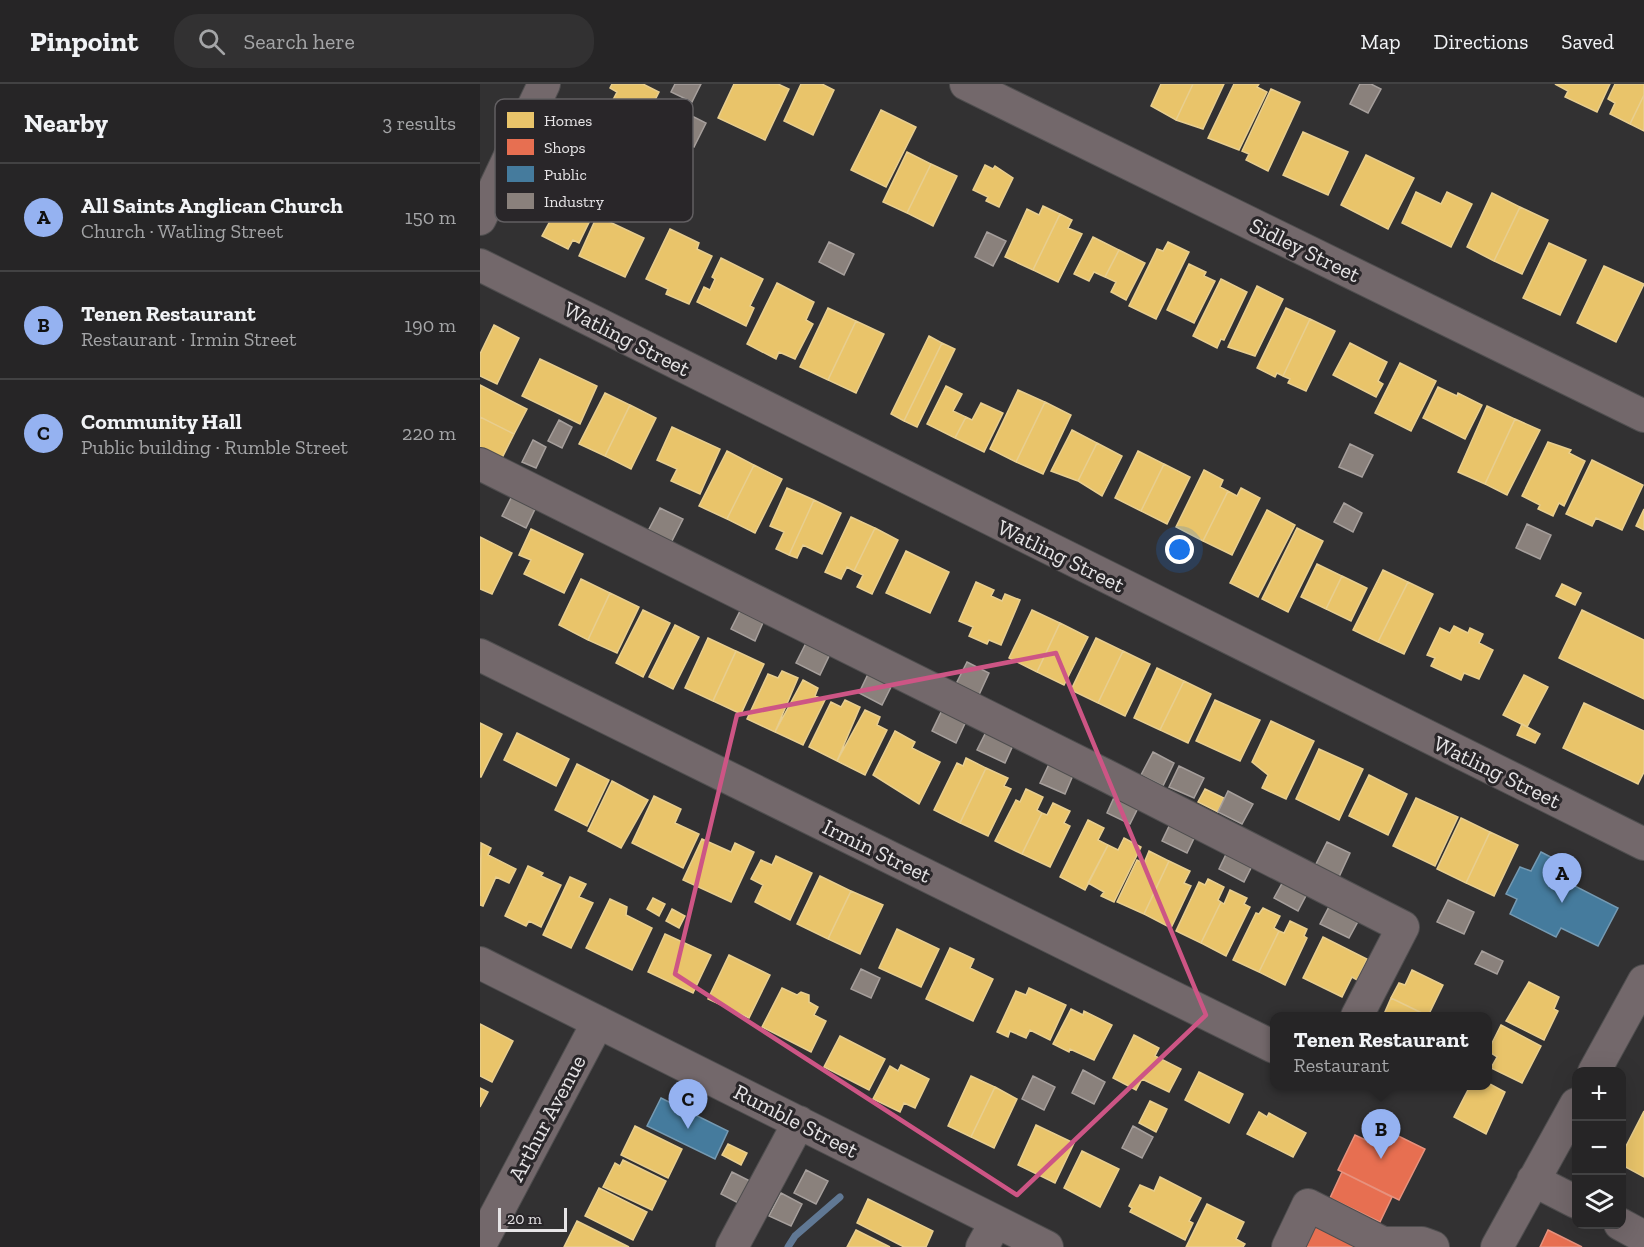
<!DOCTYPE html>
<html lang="en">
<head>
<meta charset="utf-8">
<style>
  :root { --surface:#262526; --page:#323132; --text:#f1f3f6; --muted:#a4a5a7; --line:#424243; --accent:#95b2f1 }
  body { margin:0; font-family:"Zilla Slab",serif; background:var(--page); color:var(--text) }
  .controls { position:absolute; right:18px; bottom:18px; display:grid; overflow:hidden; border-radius:12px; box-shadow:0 6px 24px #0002 }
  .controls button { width:54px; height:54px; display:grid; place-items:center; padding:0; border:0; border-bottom:2px solid var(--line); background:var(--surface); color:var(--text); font:30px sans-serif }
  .scale { position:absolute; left:18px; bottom:15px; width:69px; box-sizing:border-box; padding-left:6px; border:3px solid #e6e4e6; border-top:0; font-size:16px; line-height:21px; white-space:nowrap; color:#e6e4e6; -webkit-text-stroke:4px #292629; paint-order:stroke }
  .you { position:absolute; left:700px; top:466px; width:21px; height:21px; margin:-15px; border:4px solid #fff; border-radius:50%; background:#1a73e8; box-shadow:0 0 0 9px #1a73e833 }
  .badge { display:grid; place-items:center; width:39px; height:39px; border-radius:50%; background:var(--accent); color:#111; font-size:20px; font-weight:700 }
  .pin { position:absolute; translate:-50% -50px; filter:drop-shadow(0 2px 3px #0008) }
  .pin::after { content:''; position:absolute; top:32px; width:21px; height:18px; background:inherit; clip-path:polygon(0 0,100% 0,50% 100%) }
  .popup { position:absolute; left:790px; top:928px; width:222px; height:78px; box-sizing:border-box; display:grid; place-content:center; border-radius:12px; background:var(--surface); filter:drop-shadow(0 2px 4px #0005); font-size:20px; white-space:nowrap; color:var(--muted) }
  .popup b { font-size:22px; color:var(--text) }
  .popup::after { content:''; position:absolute; left:50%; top:100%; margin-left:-12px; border:12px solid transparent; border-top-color:var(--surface) }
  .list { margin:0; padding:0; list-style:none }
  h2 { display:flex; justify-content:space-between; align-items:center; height:78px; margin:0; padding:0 24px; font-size:26px }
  h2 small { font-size:20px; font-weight:400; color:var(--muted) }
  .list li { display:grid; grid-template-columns:39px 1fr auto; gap:18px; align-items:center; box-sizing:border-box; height:108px; padding:0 24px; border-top:2px solid var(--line) }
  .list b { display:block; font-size:22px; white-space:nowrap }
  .list p { margin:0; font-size:20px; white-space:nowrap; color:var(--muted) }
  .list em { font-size:20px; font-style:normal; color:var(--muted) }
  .icon { flex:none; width:33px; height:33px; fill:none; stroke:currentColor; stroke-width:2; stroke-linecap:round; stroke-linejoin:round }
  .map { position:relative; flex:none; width:1164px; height:1163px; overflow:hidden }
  header { display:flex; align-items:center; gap:36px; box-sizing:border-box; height:84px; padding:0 30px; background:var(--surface); border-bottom:2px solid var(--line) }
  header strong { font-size:28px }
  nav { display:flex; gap:33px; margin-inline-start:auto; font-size:21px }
  .search { width:420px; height:54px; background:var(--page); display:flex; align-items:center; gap:15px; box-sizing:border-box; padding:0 21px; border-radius:24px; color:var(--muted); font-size:22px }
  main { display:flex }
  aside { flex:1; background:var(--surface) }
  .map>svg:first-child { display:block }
</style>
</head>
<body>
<header>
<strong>Pinpoint</strong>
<div class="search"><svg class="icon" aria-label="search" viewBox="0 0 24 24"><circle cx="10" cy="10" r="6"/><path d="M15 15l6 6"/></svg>Search here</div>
<nav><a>Map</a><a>Directions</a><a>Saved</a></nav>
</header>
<main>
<aside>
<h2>Nearby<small>3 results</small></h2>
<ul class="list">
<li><span class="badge">A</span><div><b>All Saints Anglican Church</b><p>Church · Watling Street</p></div><em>150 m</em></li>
<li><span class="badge">B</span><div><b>Tenen Restaurant</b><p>Restaurant · Irmin Street</p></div><em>190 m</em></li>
<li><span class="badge">C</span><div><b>Community Hall</b><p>Public building · Rumble Street</p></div><em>220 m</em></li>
</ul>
</aside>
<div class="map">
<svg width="1164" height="1163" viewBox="0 0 1164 1163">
  <rect width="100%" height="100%" fill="#323132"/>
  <!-- homes -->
  <path fill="#e9c46a" stroke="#e8ce8f" stroke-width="1.5" d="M132,0h31l16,8 -21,42 -34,-17 13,-25 -7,-4z
    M254,0h44l11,5 -24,51 -47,-22z
    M321,0h21l12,6 -21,45 -29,-14z
    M681,0h32l-17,36 -25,-14z
    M713,0h31l-21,45 -27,-9z
    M754,0h25l-2,3 10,5 -28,58 -31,-12z
    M1075,0h55l-13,28 -32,-15 3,-6z
    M1135,0h29v11l-14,29 -20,-10 5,-11 -7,-4z
    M791,5l29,13 -32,69 -22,-11 3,-6 -7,-3z
    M1164,11v36l-14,-7z
    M401,26l35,17 -30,60 -35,-17z
    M823,48l45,20 -20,43 -45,-20z
    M108,63l23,12 -5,10 7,4 -17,35 -42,-21 17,-34 11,6z
    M427,68l24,12 -24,49 -24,-11z
    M886,71l48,23 -26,51 -47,-24z
    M451,80l26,12 -24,50 -26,-13z
    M505,81l8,4 2,-3 18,12 -14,29 -13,-6 2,-4 -15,-7z
    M74,103l42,21 -17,35 -6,-3 -5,9 -26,-13 8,-15 -10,-5z
    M936,108l25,12 6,-12 25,12 -21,43 -49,-24z
    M1012,109l28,14 -26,54 -27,-14z
    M563,122l17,8 -27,56 -28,-13 22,-48 12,6z
    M1040,123l28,13 -26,54 -28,-13z
    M580,130l12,6 -4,8 14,6 -24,48 -25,-12z
    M117,132l47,22 -19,39 -46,-21z
    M190,145l29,14 -2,6 15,7 -23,48 -23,-10 2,-5 -22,-10z
    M613,153l26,13 -14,27 -11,-5 -5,9 -15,-7z
    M688,158l21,10 -33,67 -27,-13 28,-57 6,2z
    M1069,159l37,17 -26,55 -37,-17z
    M639,166l26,13 -19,37 -15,-8 5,-10 -11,-5z
    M241,174l42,21 -13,27 4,2 -8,18 -49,-24 7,-15 6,3 5,-11 -3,-2z
    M709,180l17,8 -2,4 11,5 -21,42 -27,-13z
    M1124,182l40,18 -28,58 -39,-19z
    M741,195l26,13 -23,48 -3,-1 -4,9 -24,-12z
    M297,199l37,19 -8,18 7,4 -18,35 -16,-7 -3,7 -29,-15z
    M777,202l26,13 -28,57 -27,-9z
    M348,224l28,13 -28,59 -28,-13z
    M806,224l24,11 -27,57 -6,-3 -2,4 -18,-9z
    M830,235l25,12 -29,60 -18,-8 2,-4 -7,-3z
    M376,237l28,13 -28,59 -28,-13z
    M14,241l25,13 -22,46 -17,-8v-22z
    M449,252l13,7 -38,78 -13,-7z
    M462,259l13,6 -38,78 -13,-6z
    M870,259l37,19 -9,19 5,3 -7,13 -43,-22z
    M60,275l57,27 -17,38 -58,-28z
    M920,279l36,18 -25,50 -36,-18z
    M0,301l47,24 -13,25 -34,-17z
    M466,302l16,8 -9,17 13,6 -11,21 -28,-14z
    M958,303l19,9 1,-3 24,12 -17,34 -42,-21z
    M538,306l27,12 -29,60 -26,-13z
    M125,309l25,12 -25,51 -26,-12z
    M565,318l26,13 -28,59 -27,-12z
    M501,319l22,10 -19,39 -29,-14 11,-21 6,3z
    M150,321l26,13 -25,51 -26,-13z
    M1007,322l28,13 -30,65 -27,-12z
    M0,333l34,17 -13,26 -21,-11z
    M1035,335l25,11 -33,65 -22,-11z
    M192,343l48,22 -20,45 -29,-13 6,-12 -20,-9z
    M592,346l25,13 -19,38 -27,-10z
    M1068,358l23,8 -2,3 16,8 -21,45 -5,-3 -6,13 -15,-7 2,-4 -18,-9z
    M617,359l25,13 -20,40 -24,-15z
    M247,367l27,14 -27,54 -28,-13z
    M658,367l26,13 -23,47 -26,-13z
    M1112,376l51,25 -21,45 -26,-12 -4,8 -26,-12z
    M684,380l26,13 -23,47 -26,-13z
    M274,381l28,14 -27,54 -28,-14z
    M724,386l19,10 -3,7 8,4 -25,50 -27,-14z
    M307,404l27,12 -25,55 -13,-6 8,-17 -14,-6z
    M761,404l19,10 -28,57 -29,-14 25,-50 9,5z
    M334,416l27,13 -19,41 -19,-9 -6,13 -8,-3z
    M1164,425v21l-8,-4z
    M787,426l28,15 -37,72 -28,-14z
    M371,433l24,11 -21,43 -7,-4 -6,12 -16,-7z
    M395,444l23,12 -26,54 -15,-7 6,-12 -9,-4z
    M817,444l26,13 -35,71 -26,-13z
    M51,445l52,25 -19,39 -40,-19 7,-14 -12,-5z
    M0,453l32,16 -20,41 -12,-5z
    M426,467l43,21 -19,41 -44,-20z
    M837,480l25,12 -16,33 -25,-12z
    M903,486l25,12 -30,60 -25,-12z
    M862,492l25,12 -16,33 -25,-12z
    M101,495l29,14 -22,47 -29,-15z
    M496,498l18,8 -3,6 11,5 3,-7 15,6 -19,45 -12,-5 -2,4 -18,-8 4,-9 -14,-6z
    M928,498l25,12 -29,60 -26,-12z
    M1082,500l19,9 -6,12 -19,-9z
    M130,509l29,14 -22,46 -29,-13z
    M163,526l27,13 -27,54 -27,-14z
    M552,526l28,13 -23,49 -28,-14z
    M1102,526l62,30v59l-85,-41z
    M580,539l28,14 -24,48 -27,-13z
    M195,541l24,12 -26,52 -24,-12z
    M974,542l14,7 2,-5 13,6 -4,9 14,7 -14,29 -15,-6 -3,7 -30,-14 4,-8 -8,-3 13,-27 10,5z
    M228,554l28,13 -23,50 -28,-13z
    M616,554l27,13 -25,52 -27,-13z
    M256,567l28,13 -23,50 -28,-13z
    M643,567l27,13 -25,52 -27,-13z
    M677,584l27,13 -24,49 -26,-12z
    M302,587l16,7 -23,54 -28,-13 21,-45 10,4z
    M1044,591l24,12 -21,40 -24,-12z
    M323,596l15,8 -3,8 10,4 -22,45 -28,-13z
    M704,597l27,13 -23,49 -28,-13z
    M365,616l15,7 -23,54 -28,-14 22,-45 10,5z
    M735,616l45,20 -20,41 -44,-20z
    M1104,619l60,28v41l-6,12 -75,-36z
    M385,626l15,7 -3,8 10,5 -22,45 -28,-14z
    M791,637l43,20 -28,58 -24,-11 6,-13 -16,-13z
    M0,639l22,11 -21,43h-1z
    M1042,640l18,10 -5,9 -18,-8z
    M415,647l20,11 -3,6 28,14 -21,42 -46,-29z
    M37,649l52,26 -13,27 -52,-26z
    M839,665l44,20 -24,51 -43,-21z
    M486,674l20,10 -26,55 -26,-13 23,-47 6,3z
    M97,680l32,16 -22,46 -32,-16z
    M506,684l22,10 -4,8 7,3 -23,47 -28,-13z
    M889,691l38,19 -19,41 -39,-19z
    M132,697l36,19 -27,48 -33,-17z
    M546,705l17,8 -6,13 5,3 -20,41 -27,-13 21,-41 4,2z
    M725,705l19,9 -6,14 -20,-10z
    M174,712l27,13 -6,14 24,11 -16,34 -51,-25z
    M936,714l42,19 -23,49 -42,-20z
    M573,719l17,8 -6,12 6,3 -20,41 -28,-13 20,-41 5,2z
    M981,734l29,14 -24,51 -29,-14z
    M608,736l16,8 -6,12 10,5 -23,45 -25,-13z
    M1010,748l28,13 -24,51 -28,-13z
    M644,754l17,9 -27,55 -13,-6 3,-4 -16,-9 20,-38 10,5z
    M222,755l29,13 4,-9 19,9 -23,50 -48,-22z
    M1,759l10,5 -3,7 28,14 -7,14 -13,-6 -13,29 -3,-1z
    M669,767l20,10 -25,53 -27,-12 20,-42 7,3z
    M296,772l36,17 -22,47 -35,-18 8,-17 -12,-6 10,-19 11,5z
    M689,777l21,10 -6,12 7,3 -20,42 -27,-14z
    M48,782l15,7 -2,3 20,9 -20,42 -12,-6 -3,5 -21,-10z
    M340,792l31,15 -23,48 -31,-15z
    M90,793l16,7 -7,13 14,6 -22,45 -28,-13z
    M728,795l16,8 -6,13 3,2 -20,41 -25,-12 23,-49 6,3z
    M750,806l17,8 -3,6 6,3 -24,49 -25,-13 20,-41 3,2z
    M371,807l32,14 -23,49 -32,-15z
    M173,814l12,6 -6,12 -12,-7z
    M130,815l17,8 -1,8 26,13 -20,42 -46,-22z
    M783,824l17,8 -6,12 5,3 -20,41 -26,-12 23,-47 3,1z
    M192,825l13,7 -6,12 -13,-7z
    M810,837l17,8 -3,7 3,2 -22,47 -26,-13 20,-41 5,2z
    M417,845l42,20 -18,38 -42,-19z
    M185,850l46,21 -18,38 -45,-21z
    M843,853l44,22 -10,21 -5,-3 -10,20 -39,-19z
    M470,864l24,11 -4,9 23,11 -20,42 -47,-22z
    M249,871l41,20 -21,43 -41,-19z
    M932,886l31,15 -15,31 -37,-18 8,-15 6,2z
    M1049,898l30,15 -5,12 4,2 -14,29 -38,-19z
    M302,904l15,7 4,-3 8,3v7l9,5 -4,8 12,6 -15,31 -49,-25z
    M549,904l37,17 -16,35 -20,-10 -4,8 -16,-7 -2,6 -11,-5 19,-41 10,4z
    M911,914l37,18h-38l-6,-2z
    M591,925l12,6 1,-4 28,14 -18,35 -24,-11 -1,3 -16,-8z
    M0,940l33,17 -21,41 -12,-6z
    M1021,941l40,21 -19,37 -31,-15 6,-11 -9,-6z
    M654,951l25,13 -4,8 26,13 -12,23 -27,-13 -6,11 -23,-12z
    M360,952l45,23 -16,31 -45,-23z
    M421,981l28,14 -14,29 -11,-5 -4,9 -27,-13 17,-33 8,5z
    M719,988l44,22 -14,29 -44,-23z
    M491,992l24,11 -24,50 -23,-11z
    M1008,999l17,9 -19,42 -32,-17 16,-31h18z
    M515,1003l22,12 -23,49 -23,-11z
    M0,1004l8,4 -8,15z
    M670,1017l17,8 -11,23 -17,-9z
    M1164,1027v66l-22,-12v-11z
    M779,1028l8,5 2,-4 37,20 -13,24 -46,-23z
    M556,1041l38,18 -19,40 -37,-18z
    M155,1042l47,23 -14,29 -47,-23z
    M248,1060l19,9 -6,12 -19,-10z
    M602,1067l37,18 -19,38 -36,-19z
    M143,1076l43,21 -14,29 -49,-23 12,-24 5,3z
    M680,1093l41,21 -12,23 4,2 -8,17 -55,-28 2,-4 -3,-2 11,-21 14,6z
    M119,1104l48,24 -14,28 -48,-24z
    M388,1115l65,32 -7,16h-22l-47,-24z
    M727,1120l37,18 -8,17 9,5 -2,3h-57z
    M97,1137l52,26h-65z
    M376,1146l34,17h-43z"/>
  <!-- shops -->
  <path fill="#e76f51" stroke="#e7927e" stroke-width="1.5" d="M898,1042l47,23 -26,51 -61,-30 17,-35 15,7z
    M862,1088l50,25 -12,25 -50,-24z
    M826,1136l54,27h-68z
    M1068,1146l34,17h-42z"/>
  <!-- public -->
  <path fill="#457b9d" stroke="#759ab3" stroke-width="1.5" d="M1061,768l31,16 -7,13 53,27 -20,38 -37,-18 -5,9 -46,-23 7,-15 -11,-5 14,-27 11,4z
    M181,1014l67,33 -13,28 -68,-33z"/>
  <!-- industry -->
  <path fill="#8a817c" stroke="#a69f9c" stroke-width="1.5" d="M195,0h26l-9,18 -21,-10z
    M880,0h11l10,5 -13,24 -18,-9z
    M202,27l24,12 -12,24 -24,-12z
    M169,89l24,12 -11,23 -24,-11z
    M507,148l19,9 -13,25 -18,-9z
    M349,158l25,12 -10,21 -25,-13z
    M79,336l13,7 -10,21 -14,-7z
    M53,356l13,7 -10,21 -14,-6z
    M870,360l23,11 -11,22 -23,-10z
    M33,410l24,11 -11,23 -24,-12z
    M864,419l18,10 -9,19 -19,-10z
    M180,424l23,11 -12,24 -23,-12z
    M1047,440l24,11 -11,24 -24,-11z
    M262,523l23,11 -10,23 -24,-12z
    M327,557l24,11 -11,23 -24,-12z
    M487,578l22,11 -11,24 -23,-11z
    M389,588l24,11 -11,22 -23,-12z
    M463,624l24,11 -11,24 -24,-12z
    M507,646l27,13 -9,20 -28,-13z
    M673,668l21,11 -11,23 -22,-11z
    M570,678l24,11 -9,21 -25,-11z
    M699,682l25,12 -10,20 -25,-11z
    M748,707l25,13 -11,20 -24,-12z
    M636,709l24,11 -10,20 -23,-11z
    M692,736l25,12 -10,21 -25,-12z
    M847,758l23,11 -11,24 -24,-11z
    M749,764l26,12 -11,22 -25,-13z
    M805,794l24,12 -11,21 -24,-13z
    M968,816l26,12 -10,22 -27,-12z
    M852,817l29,15 -12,22 -29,-14z
    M1002,867l21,10 -6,13 -22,-10z
    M381,885l19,9 -9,20 -20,-9z
    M603,986l22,12 -11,22 -22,-11z
    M553,992l22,11 -11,23 -22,-11z
    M653,1042l20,11 -11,21 -20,-10z
    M326,1086l22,11 -12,23 -22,-11z
    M252,1088l24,12 -12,22 -23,-12z
    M301,1109l21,11 -11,22 -22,-10z"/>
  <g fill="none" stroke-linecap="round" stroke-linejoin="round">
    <!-- stream -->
    <path stroke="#607894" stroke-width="7" d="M308,1163l7,-11 45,-39"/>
    <!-- minor casing -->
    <g stroke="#4f4e4f" stroke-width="34">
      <path id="minor" d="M486,0l678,332
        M0,135l64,-135
        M0,181l1164,579
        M0,380l625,311 298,152 -46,89
        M0,571l794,392
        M0,879l567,284
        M1114,988l50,-91
        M1053,1096l43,22
        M1140,1140l24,13
        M0,1161l118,-223
        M252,1163l67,-125
        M502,1163l14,-25
        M808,1163l20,-42 75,38h39l11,4
        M1017,1163l79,-143"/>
    </g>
    <!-- minor -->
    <use href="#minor" stroke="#73686b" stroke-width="32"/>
  </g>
  <!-- marked area -->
  <path fill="none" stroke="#cd5585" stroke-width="4.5" stroke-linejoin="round" d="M576,569l150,362 -189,180 -342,-221 62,-259z"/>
  <g text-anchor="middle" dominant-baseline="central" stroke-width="6" stroke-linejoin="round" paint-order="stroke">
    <!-- street labels -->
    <g font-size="22" fill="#e6e4e6" stroke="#292629">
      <text transform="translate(825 166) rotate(26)">Sidley Street</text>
      <text transform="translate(147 255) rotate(27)">Watling Street</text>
      <text transform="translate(581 472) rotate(26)">Watling Street</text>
      <text transform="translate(1017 688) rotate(26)">Watling Street</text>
      <text transform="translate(397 767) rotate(26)">Irmin Street</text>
      <text transform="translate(67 1034) rotate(-62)">Arthur Avenue</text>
      <text transform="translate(316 1037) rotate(27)">Rumble Street</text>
    </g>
  </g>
  <!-- legend -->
  <rect x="15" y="15" width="198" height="123" rx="9" fill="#292629" stroke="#625f62" stroke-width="1.5"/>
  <rect x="27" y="28" width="27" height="16" fill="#e9c46a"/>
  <rect x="27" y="55" width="27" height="16" fill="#e76f51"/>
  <rect x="27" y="82" width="27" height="16" fill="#457b9d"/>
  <rect x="27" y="109" width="27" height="16" fill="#8a817c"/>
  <g font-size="16" fill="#e6e4e6">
    <text x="64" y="42">Homes</text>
    <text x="64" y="69">Shops</text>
    <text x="64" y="96">Public</text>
    <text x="64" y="123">Industry</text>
  </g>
</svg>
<div class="controls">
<button>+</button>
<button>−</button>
<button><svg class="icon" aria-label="layers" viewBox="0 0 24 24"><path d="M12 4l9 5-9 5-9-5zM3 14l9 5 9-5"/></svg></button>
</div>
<div class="scale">20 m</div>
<div class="you"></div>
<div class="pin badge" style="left:1082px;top:819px">A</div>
<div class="pin badge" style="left:901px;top:1075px">B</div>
<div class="popup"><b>Tenen Restaurant</b>Restaurant</div>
<div class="pin badge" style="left:208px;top:1045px">C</div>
</div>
</main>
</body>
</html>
